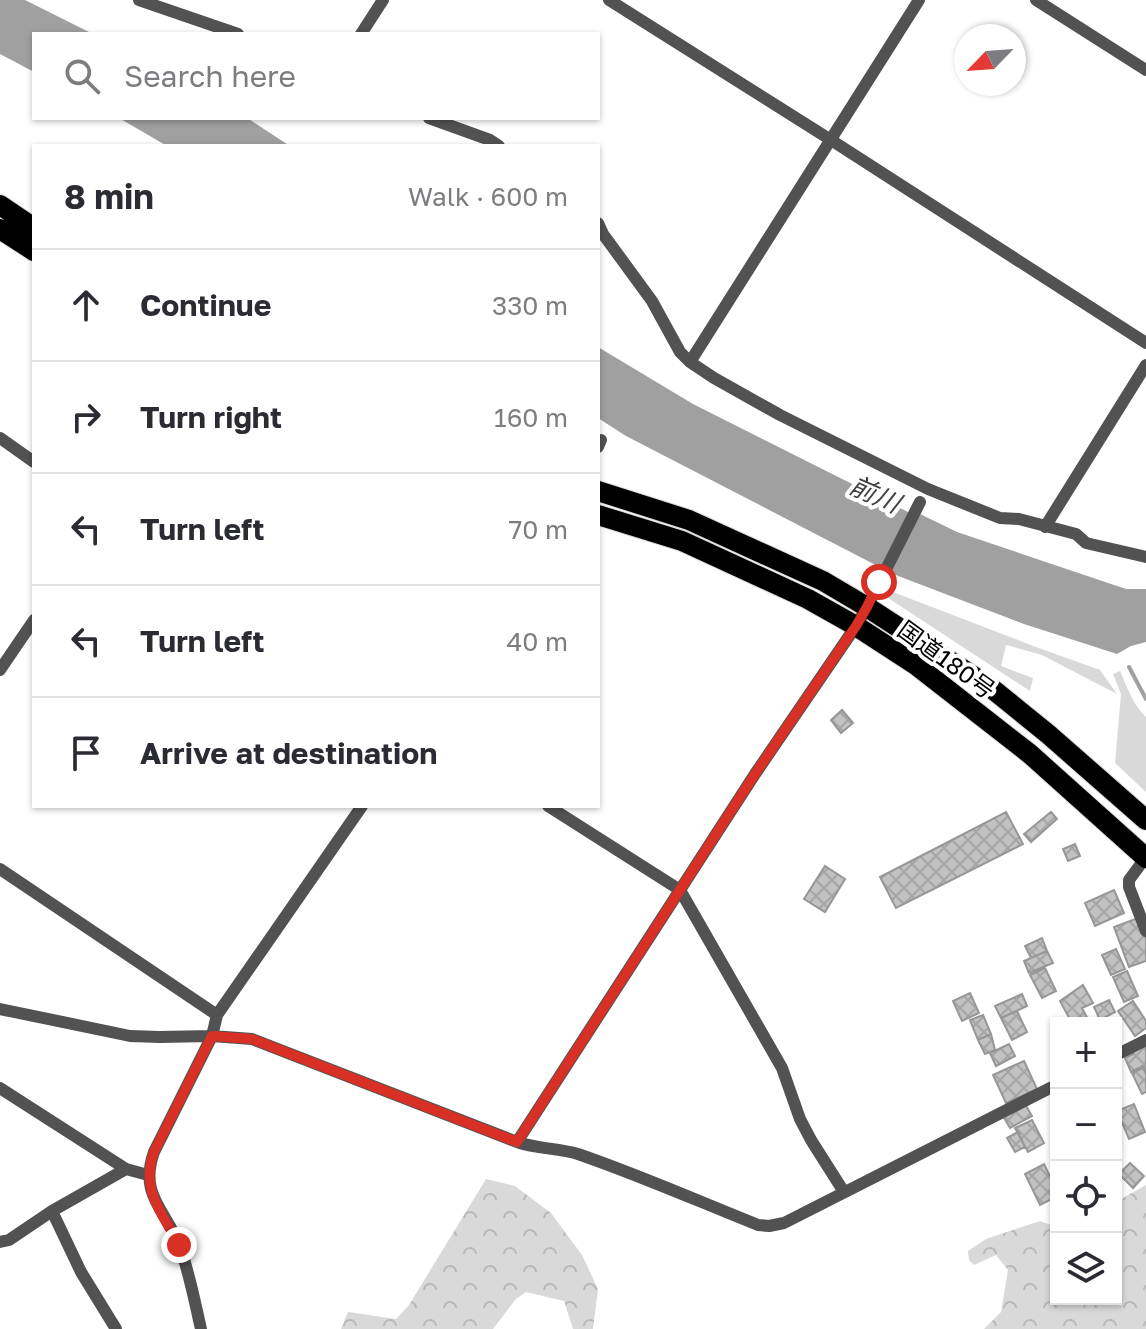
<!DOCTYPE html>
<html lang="en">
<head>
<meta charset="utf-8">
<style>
  :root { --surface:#fff; --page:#f7f7f7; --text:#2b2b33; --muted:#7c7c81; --line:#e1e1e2 }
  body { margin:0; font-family:"Golos Text","Noto Sans JP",sans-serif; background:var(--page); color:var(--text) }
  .controls { position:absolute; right:24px; bottom:24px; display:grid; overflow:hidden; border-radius:0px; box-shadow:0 2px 6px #0004 }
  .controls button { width:72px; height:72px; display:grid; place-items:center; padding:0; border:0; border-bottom:2px solid var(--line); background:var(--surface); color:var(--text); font:40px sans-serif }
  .compass { position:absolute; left:954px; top:24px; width:72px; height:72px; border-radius:50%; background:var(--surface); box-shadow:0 2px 6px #0004; rotate:245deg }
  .stop { position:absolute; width:24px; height:24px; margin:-18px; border:6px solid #d93025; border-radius:50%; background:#fff }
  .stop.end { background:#d93025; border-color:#fff; box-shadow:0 2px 8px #0008 }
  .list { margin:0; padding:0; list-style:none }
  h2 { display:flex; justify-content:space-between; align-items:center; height:104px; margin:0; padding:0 32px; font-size:34px }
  h2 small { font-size:26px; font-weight:400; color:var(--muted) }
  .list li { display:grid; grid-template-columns:52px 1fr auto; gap:24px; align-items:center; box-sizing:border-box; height:112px; padding:0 32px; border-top:2px solid var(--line) }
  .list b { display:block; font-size:30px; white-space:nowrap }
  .list em { font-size:26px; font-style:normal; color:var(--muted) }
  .icon { flex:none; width:44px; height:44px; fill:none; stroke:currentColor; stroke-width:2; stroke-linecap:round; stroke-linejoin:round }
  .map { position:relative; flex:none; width:1146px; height:1329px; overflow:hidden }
  .search { position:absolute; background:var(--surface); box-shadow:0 2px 6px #0004; left:32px; top:32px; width:568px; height:88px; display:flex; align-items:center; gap:20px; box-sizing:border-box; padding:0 28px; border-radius:0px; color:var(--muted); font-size:30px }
  .panel { position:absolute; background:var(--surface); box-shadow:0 2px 6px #0004; left:32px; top:144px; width:568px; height:664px; border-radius:0px }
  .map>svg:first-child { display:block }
</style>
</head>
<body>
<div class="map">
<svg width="1146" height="1329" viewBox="0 0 1146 1329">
  <defs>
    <pattern id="forest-crowns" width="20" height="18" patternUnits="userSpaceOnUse" patternTransform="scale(2)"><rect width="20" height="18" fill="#d9d9d9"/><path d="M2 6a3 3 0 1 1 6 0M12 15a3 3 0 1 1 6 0" fill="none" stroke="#b8b8b8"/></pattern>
    <pattern id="building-cross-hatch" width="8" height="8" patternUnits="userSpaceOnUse" patternTransform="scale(2)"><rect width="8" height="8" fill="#c2c2c2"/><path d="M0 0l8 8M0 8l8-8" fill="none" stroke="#a5a5a5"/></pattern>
  </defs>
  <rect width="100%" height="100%" fill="#fff"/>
  <!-- grass -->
  <path fill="#d9d9d9" d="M885,589l151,58 64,23 17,24 -75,-39 -36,-10 -5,21 32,12 -3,13 -151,-99z
    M1120,671c7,16 13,34 26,46v75l-31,-29 6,-69 -8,-20z"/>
  <!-- forest -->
  <path fill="url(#forest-crowns)" d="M486,1179l29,7 36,27 31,42 16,34 -5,40h-20l-9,-28 -38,-9 -10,7 -23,30h-152l7,-17 48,7 13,-14z
    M1146,1185v144h-162l17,-17 7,-42 -12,-15 -22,10 -5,-5 -1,-9 18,-12 54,-18 16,6v72h60v-91l7,-10z"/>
  <!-- water -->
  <path fill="#a0a0a0" d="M0,0h25l68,34h-59v38l-34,-18z
    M119,118h128l43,28h-123z
    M598,347l95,57 217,109h8l39,19 169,57h20v53l-15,4 -14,8 -93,-30 -131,-50 -267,-138 -28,-18z"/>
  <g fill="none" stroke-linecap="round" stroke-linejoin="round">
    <!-- stream -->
    <path stroke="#a0a0a0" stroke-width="4" d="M1129,667l17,32"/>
  </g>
  <!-- building -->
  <path fill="url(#building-cross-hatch)" stroke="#969696" stroke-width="2" d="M842,710l11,13 -12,10 -10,-13z
    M1006,812l17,32 -127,64 -16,-31z
    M1051,812l6,7 -26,23 -7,-8z
    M1075,844l5,12 -12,5 -5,-12z
    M825,866l20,13 -20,33 -21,-13z
    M1114,890l10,23 -29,13 -10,-23z
    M1138,918l8,21v22l-17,6 -15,-40z
    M1042,938l5,13 -16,7 -6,-12z
    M1116,949l9,20 -14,6 -9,-20z
    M1047,951l6,12 -24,10 -5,-12z
    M1045,968l11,23 -14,7 -12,-23z
    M1127,971l11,25 -14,6 -11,-25z
    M1083,985l10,18 -11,5 8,15h-18l-12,-22z
    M970,993l9,20 -17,8 -9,-20z
    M1022,994l5,12 -26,12 -6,-12z
    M1109,1000l6,12 -15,8 -6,-13z
    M1133,1001l13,20v7l-11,8 -17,-25z
    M1017,1011l10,21 -15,8 -11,-22z
    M983,1015l8,19 -13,6 -8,-20z
    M991,1034l4,16 -10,4 -7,-14z
    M1146,1042v29l-3,-5 -12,6 -6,-14 8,-4 -2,-4z
    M1009,1044l6,12 -19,10 -6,-13z
    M1024,1061l13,28 -31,14 -13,-28z
    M1143,1068l3,6v18l-4,2 -10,-21z
    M1025,1104l7,12 -22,12 -7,-12z
    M1134,1104l11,28 -16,7 -12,-28z
    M1032,1120l12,23 -16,9 -13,-24z
    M1018,1132l7,15 -10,5 -8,-14z
    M1130,1163l14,13 -11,12 -14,-14z
    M1044,1164l12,25v8l-16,8 -15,-31z"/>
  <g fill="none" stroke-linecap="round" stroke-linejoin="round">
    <!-- trunk casing -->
    <g stroke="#dbdbdb" stroke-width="22">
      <path id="trunk" d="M0,205l34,23
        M0,229l34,22
        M598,491l91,29 134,61 44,26 123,80 58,47 98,86
        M598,515l84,26 126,58 48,27 60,39 114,89 116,104"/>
    </g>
    <!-- minor -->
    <path stroke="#525252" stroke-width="12" d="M139,0l99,34
      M609,0l222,140 315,203
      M1036,0l110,70
      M361,34l22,-34
      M429,118l61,22 9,6
      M598,223l5,11 49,67 28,51 10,10 24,16 66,37 148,74 72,29 19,1 57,15 10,9 60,14
      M690,362l229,-362
      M0,438l34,24
      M598,447l3,-7
      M1045,527l101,-162
      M0,670l34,-50
      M548,806l132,84 102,178 18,51 11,21 33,52
      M1146,857l-17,23v7l17,44
      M0,869l217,146
      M0,1009l130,27 30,1 52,-1 40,3 265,103c20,7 41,6 61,12 61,21 120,47 180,71l11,1 15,-3 272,-138
      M1116,1055l30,-15
      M0,1088l126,81 22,6
      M517,1142l238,-368 101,-148 11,-19 53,-105
      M52,1211l29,61 35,57
      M0,1242l9,-2 43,-29 74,-42
      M201,1329c-6,-26 -11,-53 -20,-79 -13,-39 -43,-53 -27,-98l58,-116 5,-21 145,-209"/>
    <!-- trunk -->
    <use href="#trunk" stroke="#000" stroke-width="20"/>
  </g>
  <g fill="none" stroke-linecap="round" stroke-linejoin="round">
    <!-- route -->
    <path stroke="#d93025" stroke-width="10" d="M179,1245c-17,-33 -39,-55 -25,-93l58,-116 40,3 265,103 238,-368 101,-148 11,-19 12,-25"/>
  </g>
  <g text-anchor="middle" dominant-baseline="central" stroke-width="8" stroke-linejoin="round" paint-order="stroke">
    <!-- street labels -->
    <g font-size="24" fill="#000" stroke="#fff">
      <text transform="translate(947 659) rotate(36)">国道180号</text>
    </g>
    <!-- water labels -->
    <g font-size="26" font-style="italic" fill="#414141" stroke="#fff">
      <text transform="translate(875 494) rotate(24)">前川</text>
    </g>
  </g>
</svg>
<div class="controls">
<button>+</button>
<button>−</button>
<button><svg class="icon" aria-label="locate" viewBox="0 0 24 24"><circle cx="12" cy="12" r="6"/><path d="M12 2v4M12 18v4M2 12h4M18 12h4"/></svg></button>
<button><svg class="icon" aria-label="layers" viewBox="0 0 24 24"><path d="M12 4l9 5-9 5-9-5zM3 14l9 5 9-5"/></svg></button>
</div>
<svg class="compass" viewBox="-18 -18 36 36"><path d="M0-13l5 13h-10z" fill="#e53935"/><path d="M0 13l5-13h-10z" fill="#7c7c81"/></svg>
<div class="stop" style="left:879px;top:582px"></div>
<div class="stop end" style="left:179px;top:1245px"></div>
<div class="search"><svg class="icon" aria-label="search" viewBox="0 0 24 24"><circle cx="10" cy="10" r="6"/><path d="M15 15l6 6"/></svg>Search here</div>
<section class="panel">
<h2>8 min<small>Walk · 600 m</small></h2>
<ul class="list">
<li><svg class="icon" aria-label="ahead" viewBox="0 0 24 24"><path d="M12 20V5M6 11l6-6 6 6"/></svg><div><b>Continue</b></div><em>330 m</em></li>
<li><svg class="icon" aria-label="right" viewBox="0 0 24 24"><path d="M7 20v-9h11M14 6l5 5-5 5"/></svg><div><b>Turn right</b></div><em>160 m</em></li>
<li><svg class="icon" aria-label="left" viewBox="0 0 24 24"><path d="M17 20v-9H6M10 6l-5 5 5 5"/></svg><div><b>Turn left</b></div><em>70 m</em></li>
<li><svg class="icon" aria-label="left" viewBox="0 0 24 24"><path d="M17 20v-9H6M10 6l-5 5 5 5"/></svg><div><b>Turn left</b></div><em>40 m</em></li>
<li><svg class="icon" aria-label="arrive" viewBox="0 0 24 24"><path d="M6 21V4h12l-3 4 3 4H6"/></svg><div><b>Arrive at destination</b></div></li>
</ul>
</section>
</div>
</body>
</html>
